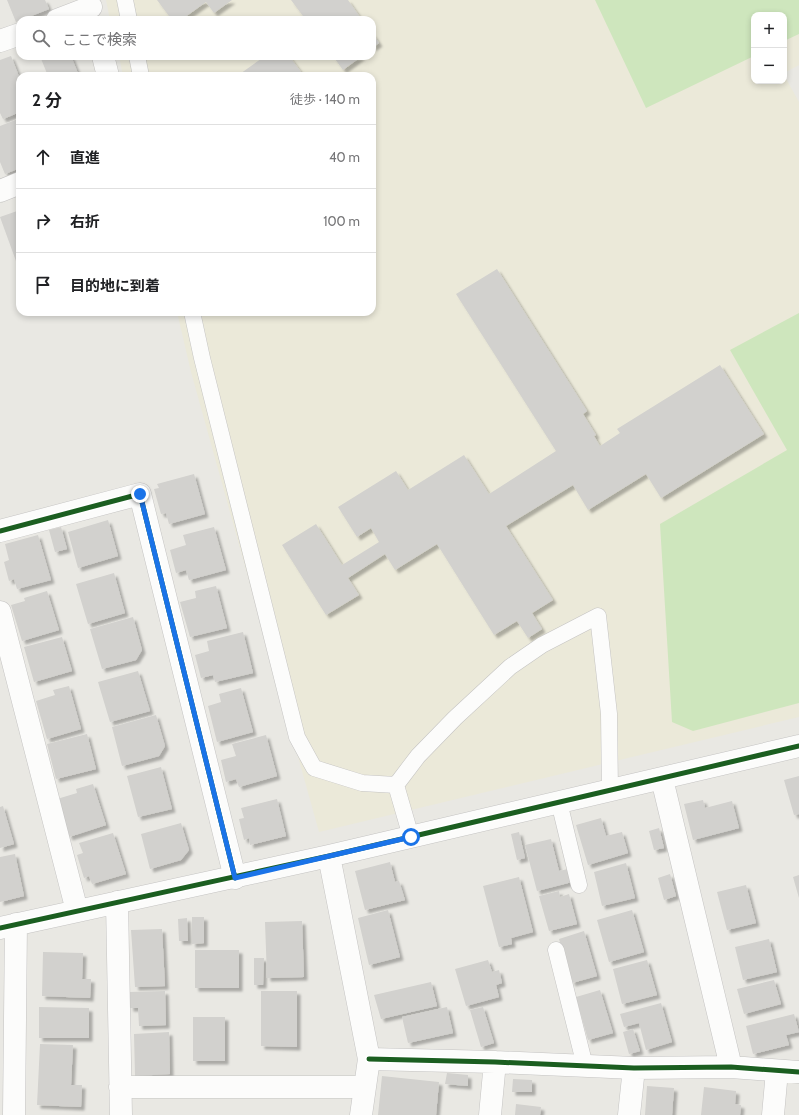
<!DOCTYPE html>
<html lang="ja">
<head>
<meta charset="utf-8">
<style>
  :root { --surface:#fff; --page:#f6f6f6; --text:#202124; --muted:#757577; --line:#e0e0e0 }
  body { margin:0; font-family:Cabin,"Noto Sans JP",sans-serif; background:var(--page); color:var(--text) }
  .controls { position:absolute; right:12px; top:12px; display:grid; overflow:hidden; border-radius:8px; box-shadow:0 2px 6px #0003 }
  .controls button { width:36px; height:36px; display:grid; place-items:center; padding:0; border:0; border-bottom:1px solid var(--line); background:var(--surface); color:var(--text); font:20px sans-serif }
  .stop { position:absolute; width:12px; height:12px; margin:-9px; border:3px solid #1a73e8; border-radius:50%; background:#fff }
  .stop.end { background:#1a73e8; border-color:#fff; box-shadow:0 1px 4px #0008 }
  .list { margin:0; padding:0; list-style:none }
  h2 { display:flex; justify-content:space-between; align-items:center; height:52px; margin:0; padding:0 16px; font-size:17px }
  h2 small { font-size:13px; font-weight:400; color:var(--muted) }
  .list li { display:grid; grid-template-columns:26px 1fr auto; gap:12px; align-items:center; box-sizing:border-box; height:64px; padding:0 16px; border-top:1px solid var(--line) }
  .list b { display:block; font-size:15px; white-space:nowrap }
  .list em { font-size:13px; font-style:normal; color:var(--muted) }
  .icon { flex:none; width:22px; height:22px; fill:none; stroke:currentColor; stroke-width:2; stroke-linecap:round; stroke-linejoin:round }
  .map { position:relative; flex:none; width:799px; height:1115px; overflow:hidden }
  .search { position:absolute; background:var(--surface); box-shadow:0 2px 6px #0003; left:16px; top:16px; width:360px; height:44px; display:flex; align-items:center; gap:10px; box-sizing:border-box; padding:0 14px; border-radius:12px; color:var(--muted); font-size:15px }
  .panel { position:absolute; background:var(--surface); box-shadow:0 2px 6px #0003; left:16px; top:72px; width:360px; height:244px; border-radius:12px }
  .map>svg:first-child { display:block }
</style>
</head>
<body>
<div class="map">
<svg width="799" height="1115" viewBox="0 0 799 1115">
  <defs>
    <filter id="shadow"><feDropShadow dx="3.5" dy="3.5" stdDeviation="1" flood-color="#0004"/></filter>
  </defs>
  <rect width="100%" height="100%" fill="#e9e8e3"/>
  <!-- education -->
  <path fill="#ebe9d9" d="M106,0h693v65l-15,8v-58h-30v66h30v-6l15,27v615l-480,115 -128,-460 -14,-60h195v-236h-249l-4,-20h253v-36h-262z"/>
  <!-- pitch -->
  <path fill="#cee6bd" d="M595,0h204v34l-15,7v-26h-30v41l-108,52z
    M799,313v390l-106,28 -21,-9 -12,-198 127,-74 -57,-100z"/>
  <!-- building -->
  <path fill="#d2d1ce" filter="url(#shadow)" d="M7,0h38l4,9 -33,13z
    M157,0h75l-18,13 -8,-11 -25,18h-9z
    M291,0h57l14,20h-56z
    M372,33l7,10 -7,5z
    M11,56l9,23v33l-17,7 -3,-6v-53z
    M40,56h31l8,20h-31z
    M265,56h24l15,20h-67z
    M333,56h29l-19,14z
    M18,119l2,4v45l-15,6 -5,-12v-36z
    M20,210v50l-4,1 -16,-44z
    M497,269l90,142 -4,3 13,21 -2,1 6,10 20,-13 -3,-4 103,-64 44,69 -103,64 -15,-24 -58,36 -15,-25 -67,41 47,74 -21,13 10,16 -14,9 -11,-17 -23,14 -57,-91 -42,26 -10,-16 -37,24 11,17 -33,20 -44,-70 34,-21 26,41 37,-23 -8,-14 -14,9 -19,-30 58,-36 12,19 56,-35 25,39 67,-43 -100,-157z
    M194,474l11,40 -36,10 -3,-11 -5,1 -7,-25 5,-1 -2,-4z
    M108,520l10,36 -40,12 -10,-36z
    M61,527l6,22 -12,3 -6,-22z
    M214,527l12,43 -37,10 -3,-10 -10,3 -6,-23 16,-5 -3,-10z
    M38,535l13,45 -34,9 -3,-10 -5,2 -5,-19 5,-2 -4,-16z
    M114,573l11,40 -37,11 -12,-40z
    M216,586l11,42 -37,9 -10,-35 16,-4 -1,-7z
    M47,591l12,39 -37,11 -11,-36 14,-4 -1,-3z
    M133,617l9,33 -6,10 -34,9 -12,-40z
    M243,632l10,41 -38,9 -2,-7 -12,3 -6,-23 14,-4 -2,-10z
    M62,637l10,34 -38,11 -10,-35z
    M138,671l12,40 -40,11 -12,-40z
    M69,686l12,43 -34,10 -11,-38 19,-6 -2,-5z
    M241,688l12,44 -36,10 -9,-36 13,-4 -2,-8z
    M156,715l9,31 -6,10 -37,10 -10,-39z
    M87,734l9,35 -40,10 -9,-35z
    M266,735l11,41 -38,11 -3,-8 -10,3 -5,-22 15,-4 -4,-12z
    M161,767l11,42 -34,8 -11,-41z
    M799,776v38l-5,1 -10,-35z
    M93,784l13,41 -37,12 -12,-38 20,-6 -1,-4z
    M277,799l9,37 -36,9 -1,-7 -5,2 -5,-21 5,-1 -3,-10z
    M703,800l2,8 27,-7 7,27 -46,12 -9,-36z
    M3,806l11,38 -14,4v-41z
    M601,818l5,18 16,-4 6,21 -40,12 -12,-40z
    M181,823l8,27 -8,10 -31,9 -9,-35z
    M659,828l5,20 -10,2 -5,-19z
    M519,832l6,26 -8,2 -6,-26z
    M113,833l13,41 -34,10 -3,-8 -5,2 -7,-23 6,-2 -4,-10z
    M551,839l8,32 9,-2 4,13 -35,9 -12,-46z
    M15,854l9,42 -24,6v-45z
    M390,862l5,20 4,-1 6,19 -40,10 -10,-39z
    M626,863l9,35 -33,8 -8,-34z
    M670,874l6,22 -12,4 -6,-22z
    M799,875v23l-6,-21z
    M519,877l14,55 -22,6 1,6 -13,3 -16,-61z
    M746,885l10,38 -29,7 -10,-38z
    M559,891l1,6 9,-3 8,30 -28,7 -10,-35z
    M388,910l12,47 -31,8 -11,-47z
    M632,910l12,42 -35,10 -12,-42z
    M192,917h12v26l-12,1z
    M187,918l1,23h-9l-1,-22z
    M302,921l2,56 -37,1 -2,-56z
    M162,929l3,57 -30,1 -4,-57z
    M584,931l13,45 -25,7 -13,-44z
    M769,939l8,33 -34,8 -8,-33z
    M195,950h44v38h-44z
    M43,952l40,1 -1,26h9l-1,19 -48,-2z
    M254,958h10l-1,27h-9z
    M488,960l4,12 7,-2 3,13 -6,2 3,12 -33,9 -11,-37z
    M647,960l10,35 -35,9 -9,-35z
    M774,980l7,24 -37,10 -7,-25z
    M431,982l6,24 -56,13 -7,-24z
    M600,990l13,43 -25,7 -12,-43z
    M165,991l1,34 -27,1 -1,-18h-8l-1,-16z
    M261,991h36v56l-36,-1z
    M661,1003l11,39 -26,8 -7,-27 -15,4 -4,-13z
    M39,1007l50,1v30h-50z
    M447,1007l6,26 -45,10 -6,-26z
    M483,1007l11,36 -13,4 -11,-37z
    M794,1014l5,18 -13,3 3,10 -36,9 -7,-28z
    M193,1017h32v44h-32z
    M633,1029l7,22 -11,3 -6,-22z
    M169,1032l1,42 -35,2 -1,-42z
    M40,1044l33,1 -2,40h11l-1,22 -44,-2z
    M447,1073l21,2v11l-23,-2z
    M382,1076l57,6 -3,33h-58z
    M513,1079l19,1v12h-20z
    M647,1086l27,2 -2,27h-27z
    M704,1087l32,4 -1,13 6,1 -1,10h-39z
    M516,1104l25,3 -1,8h-25z"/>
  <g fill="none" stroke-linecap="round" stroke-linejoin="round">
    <!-- service casing -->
    <g stroke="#c4c3c2" stroke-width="17">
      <path id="service" d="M125,0l4,20
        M137,56l4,20
        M192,312l10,46 95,379 17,31 48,15 34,2 15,52
        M396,785l22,-29 37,-38 55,-51 32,-22 56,-29 11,98 1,77
        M559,802l20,83
        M556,950l29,116"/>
    </g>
    <!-- minor casing -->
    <g stroke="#c4c3c2" stroke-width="23">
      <path id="minor" d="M57,20l34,-13
        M0,41l20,-7
        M103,56l5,20
        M0,191l20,-8
        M0,531l140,-37 95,384
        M0,612l77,299
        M662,779l69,288
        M329,856l40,203 -8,56
        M117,902l4,213
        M0,928l329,-72 470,-110
        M369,1059l126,3 139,6 97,-1 68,5
        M120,1087h244
        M14,1115l2,-191
        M490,1115l5,-53
        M629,1115l5,-47
        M773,1115l4,-44"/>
    </g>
    <!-- service -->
    <use href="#service" stroke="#fcfcfb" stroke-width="16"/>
    <!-- minor -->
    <use href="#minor" stroke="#fcfcfb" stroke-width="22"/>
    <!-- cycleway casing -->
    <g stroke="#fff" stroke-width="8">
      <path id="cycleway" d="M0,531l140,-37 95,384
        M0,928l329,-72 470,-110
        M369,1059l126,3 139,6 97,-1 68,5"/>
    </g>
    <!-- cycleway -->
    <use href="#cycleway" stroke="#1b5e20" stroke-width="5"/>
  </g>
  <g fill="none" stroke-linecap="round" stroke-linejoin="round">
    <!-- route -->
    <path stroke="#1a73e8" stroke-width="5" d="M140,494l95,384 176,-41"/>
  </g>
</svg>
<div class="controls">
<button>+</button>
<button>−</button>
</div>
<div class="stop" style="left:411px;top:837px"></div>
<div class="stop end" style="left:140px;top:494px"></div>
<div class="search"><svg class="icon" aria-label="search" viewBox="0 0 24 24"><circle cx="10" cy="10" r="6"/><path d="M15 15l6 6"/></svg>ここで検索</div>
<section class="panel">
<h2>2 分<small>徒歩 · 140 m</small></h2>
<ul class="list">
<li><svg class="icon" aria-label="ahead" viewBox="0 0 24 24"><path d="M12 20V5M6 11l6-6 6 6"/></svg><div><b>直進</b></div><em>40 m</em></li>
<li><svg class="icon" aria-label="right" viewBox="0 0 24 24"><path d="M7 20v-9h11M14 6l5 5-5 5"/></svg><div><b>右折</b></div><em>100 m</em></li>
<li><svg class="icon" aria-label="arrive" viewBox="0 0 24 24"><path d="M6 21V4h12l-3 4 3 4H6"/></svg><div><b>目的地に到着</b></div></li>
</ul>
</section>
</div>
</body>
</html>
